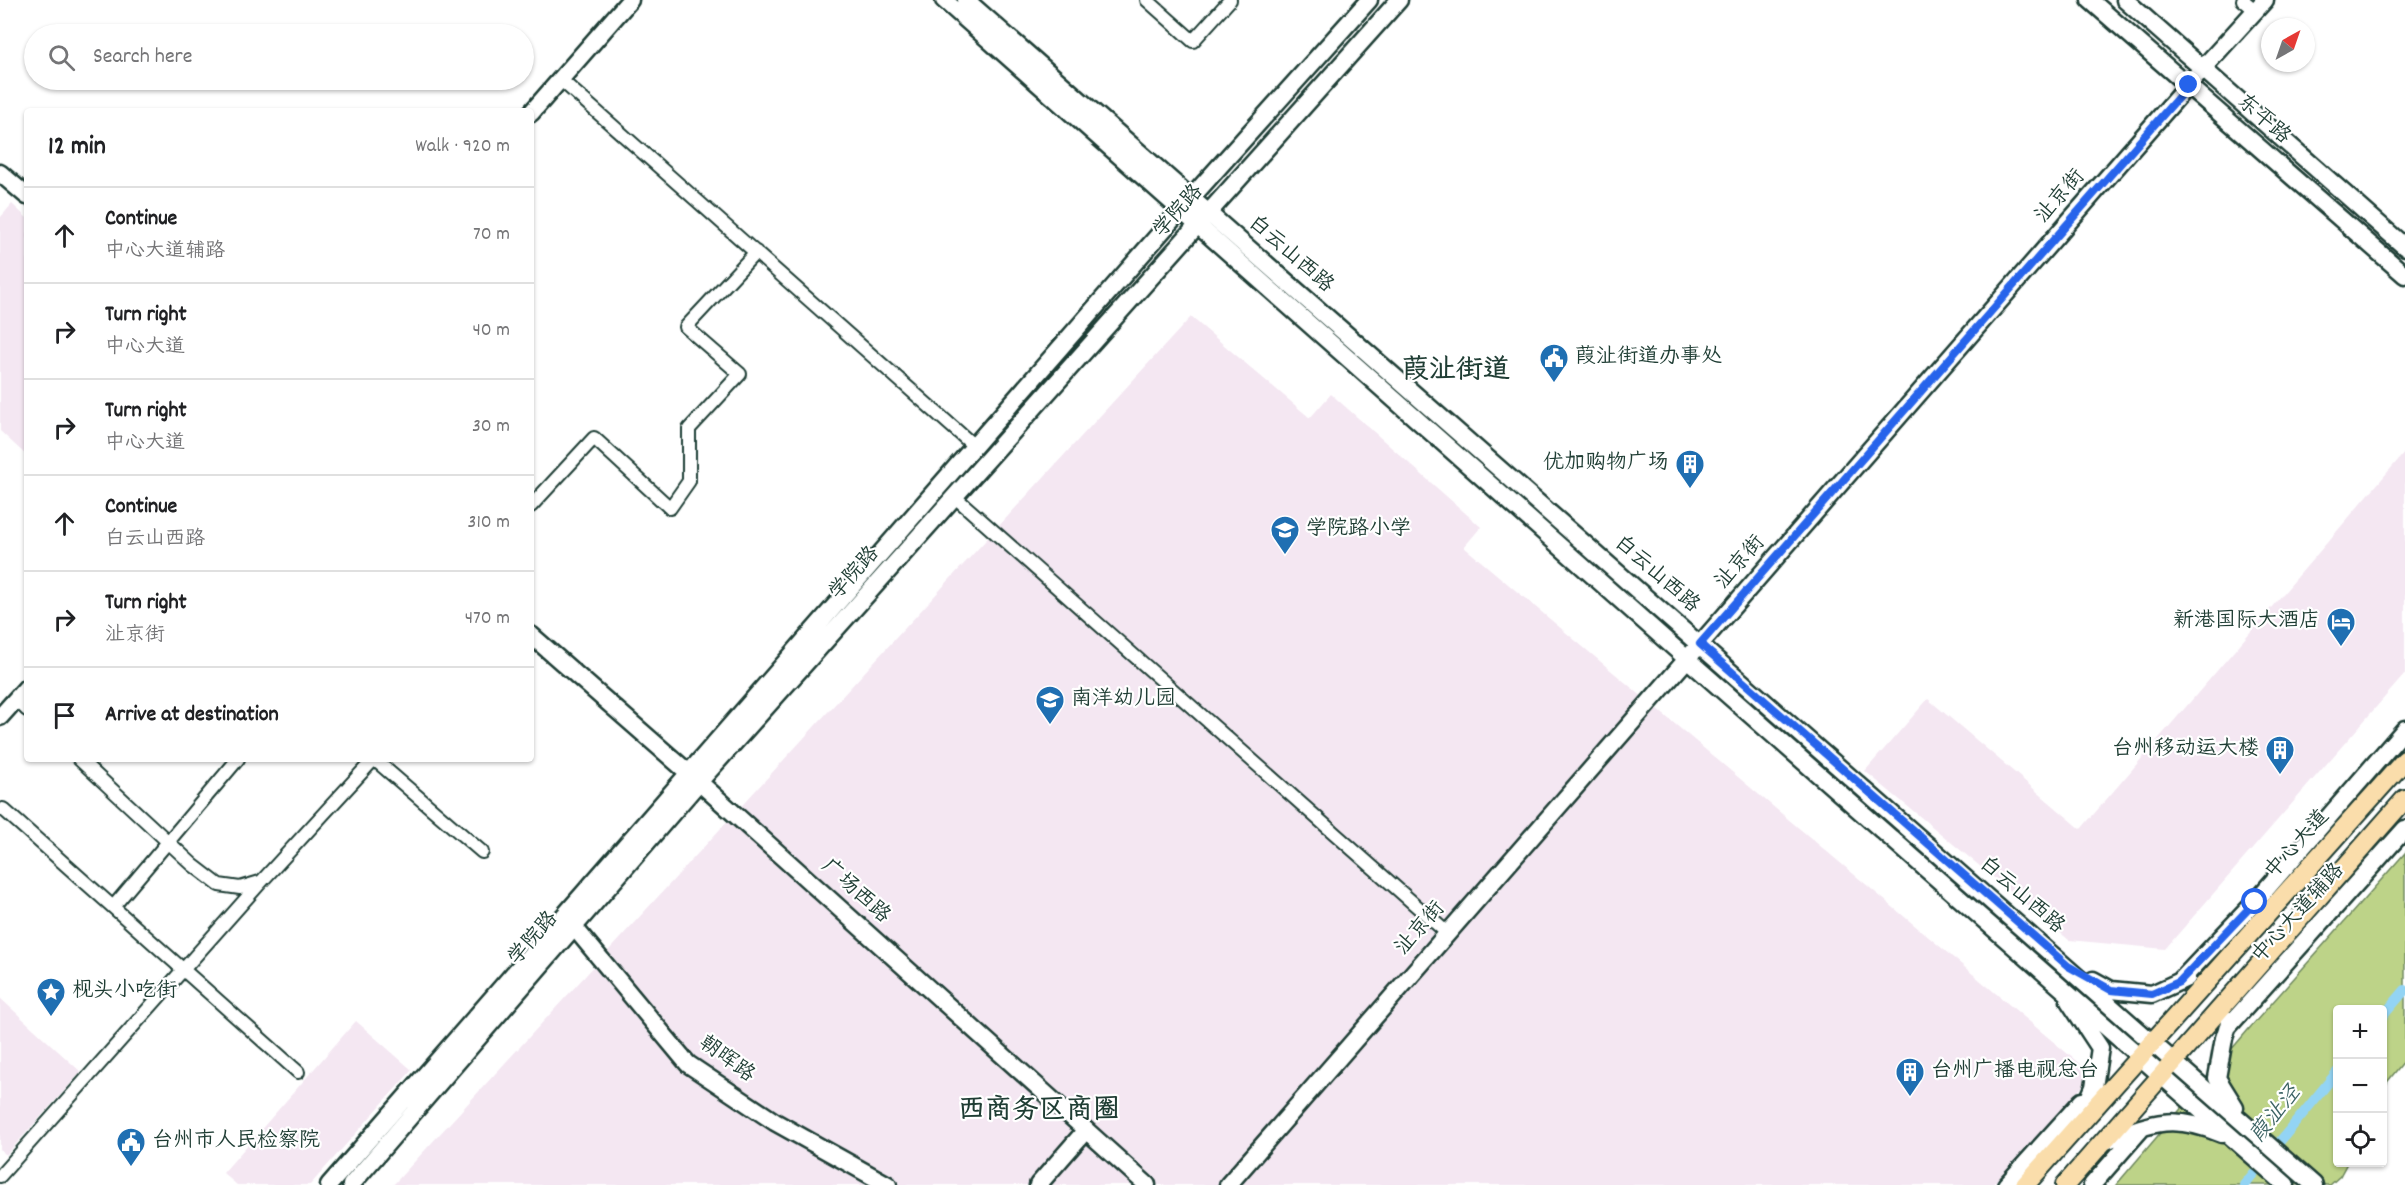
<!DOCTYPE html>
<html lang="en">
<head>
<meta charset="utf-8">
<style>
  :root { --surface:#fff; --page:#f2f2f2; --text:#202124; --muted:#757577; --line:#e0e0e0 }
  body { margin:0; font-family:Dekko,"LXGW WenKai TC",sans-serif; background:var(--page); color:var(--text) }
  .controls { position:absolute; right:18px; bottom:18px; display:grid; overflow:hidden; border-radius:6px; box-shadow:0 2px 4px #0004 }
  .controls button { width:54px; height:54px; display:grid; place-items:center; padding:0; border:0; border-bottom:2px solid var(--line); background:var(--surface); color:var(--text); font:30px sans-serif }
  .compass { position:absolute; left:2261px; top:18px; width:54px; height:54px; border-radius:50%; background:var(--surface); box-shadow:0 2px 4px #0004; rotate:40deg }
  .stop { position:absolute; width:18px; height:18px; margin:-14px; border:4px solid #2563eb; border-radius:50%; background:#fff }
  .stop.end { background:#2563eb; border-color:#fff; box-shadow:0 2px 6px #0008 }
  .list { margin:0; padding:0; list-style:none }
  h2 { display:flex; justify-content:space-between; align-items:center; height:78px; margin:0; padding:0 24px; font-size:26px }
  h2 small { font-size:20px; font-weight:400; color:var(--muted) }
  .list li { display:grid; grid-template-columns:39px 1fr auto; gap:18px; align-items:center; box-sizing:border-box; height:96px; padding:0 24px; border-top:2px solid var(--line) }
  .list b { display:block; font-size:22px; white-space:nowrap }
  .list p { margin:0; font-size:20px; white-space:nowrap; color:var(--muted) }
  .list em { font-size:20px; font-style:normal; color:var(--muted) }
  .icon { flex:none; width:33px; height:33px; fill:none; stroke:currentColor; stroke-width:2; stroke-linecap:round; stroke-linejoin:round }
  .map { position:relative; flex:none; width:2405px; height:1185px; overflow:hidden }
  .search { position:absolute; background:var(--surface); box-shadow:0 2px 4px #0004; left:24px; top:24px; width:510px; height:66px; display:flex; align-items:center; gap:15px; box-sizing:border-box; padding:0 21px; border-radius:33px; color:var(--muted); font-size:22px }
  .panel { position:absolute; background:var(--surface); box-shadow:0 2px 4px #0004; left:24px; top:108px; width:510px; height:654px; border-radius:6px }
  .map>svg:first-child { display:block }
</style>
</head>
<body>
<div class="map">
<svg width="2405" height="1185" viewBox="0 0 2405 1185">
  <rect width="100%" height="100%" fill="#fff"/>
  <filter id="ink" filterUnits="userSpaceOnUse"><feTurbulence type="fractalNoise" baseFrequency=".0167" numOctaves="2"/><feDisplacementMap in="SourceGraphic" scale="12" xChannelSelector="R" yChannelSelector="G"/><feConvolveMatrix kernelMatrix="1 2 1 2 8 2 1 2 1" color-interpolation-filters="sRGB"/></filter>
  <g filter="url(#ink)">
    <!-- built -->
    <path fill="#f4e7f2" d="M12,204l15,14v238l-27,-25v-213z
      M1191,317l119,101 21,-24 150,133 -17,20 629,528 -101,110h-1599z
      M2405,452v222l-240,275 -96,-9 -204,-169 63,-72 153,130z
      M0,998l81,74 -75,83 -6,-6z
      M356,1021l56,49 -102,115h-73l-14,-12z"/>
    <!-- park -->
    <path fill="#bdd388" stroke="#6e885e" stroke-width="1.5" d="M2405,853v207l-17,21 -5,10 -1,-81h-44v152l9,1 -7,13 -10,9h-214l132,-155z"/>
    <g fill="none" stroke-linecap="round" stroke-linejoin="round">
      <!-- canal -->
      <path stroke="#93d4f4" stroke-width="10" d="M2382,1017l23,-27
        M2244,1185l94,-114"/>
      <!-- street casing -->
      <g stroke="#1f3d34" stroke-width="16">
        <path id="street" d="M1147,0l46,41 37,-41
          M2243,0l13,11
          M561,80l413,366
          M955,497l492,436
          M531,506l63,-68 76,70 19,-27v-52l51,-55 -54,-47 70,-75
          M16,699l11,11
          M79,759l114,106 26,20 21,3 20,-6
          M374,759l108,93
          M3,809l295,263
          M113,907l125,-148
          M0,1176l261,-294 113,-123"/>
      </g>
      <!-- secondary casing -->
      <g stroke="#1f3d34" stroke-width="21">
        <path id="secondary" d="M944,0l743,659 599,526
          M966,0l1348,1185
          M2090,0l315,275
          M2125,0l280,247
          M531,113l99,-113
          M0,173l27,23
          M531,635l168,147 448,403
          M0,717l27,-30
          M574,927l114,137 87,58 113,63
          M2093,980l18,10 41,4 35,-16
          M2179,982l76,-80 150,-173
          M2069,1001l31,47 -6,39 -15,34
          M2230,1020l-6,18 -7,40 18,29
          M2227,1028l178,-199
          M2103,1142c49,-19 68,-29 119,-8
          M329,1185l862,-987 178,-198
          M351,1185l348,-403 700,-782
          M1038,1185l48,-55
          M1228,1185l974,-1116 63,-69
          M2006,1185l76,-84
          M2092,1185l49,-56"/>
      </g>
      <!-- primary casing -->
      <g stroke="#1f3d34" stroke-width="22">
        <path id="primary" d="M2025,1185l380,-425
          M2065,1185l340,-386"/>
      </g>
      <!-- street -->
      <use href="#street" stroke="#fff" stroke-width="12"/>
      <!-- secondary -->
      <use href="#secondary" stroke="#fff" stroke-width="16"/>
      <!-- primary -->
      <use href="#primary" stroke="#faddab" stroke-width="18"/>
    </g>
  </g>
  <g fill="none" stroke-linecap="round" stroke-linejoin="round" filter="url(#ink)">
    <!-- route -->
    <path stroke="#2563eb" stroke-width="8" d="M2189,85l-489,559 368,322 43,24 41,4 27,-12 76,-80"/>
  </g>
  <!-- icons -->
  <defs>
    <g id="civic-pin" transform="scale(1.5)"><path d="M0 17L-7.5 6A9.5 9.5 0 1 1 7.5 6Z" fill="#1f6fb2" stroke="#fff"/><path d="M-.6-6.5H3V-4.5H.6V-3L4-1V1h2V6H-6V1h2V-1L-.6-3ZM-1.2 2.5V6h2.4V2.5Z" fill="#fff"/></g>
    <g id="building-pin" transform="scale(1.5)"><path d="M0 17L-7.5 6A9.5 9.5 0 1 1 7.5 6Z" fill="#1f6fb2" stroke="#fff"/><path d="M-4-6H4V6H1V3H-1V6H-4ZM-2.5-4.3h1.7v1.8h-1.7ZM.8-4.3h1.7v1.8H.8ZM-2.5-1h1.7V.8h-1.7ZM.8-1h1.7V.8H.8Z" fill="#fff"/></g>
    <g id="school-pin" transform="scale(1.5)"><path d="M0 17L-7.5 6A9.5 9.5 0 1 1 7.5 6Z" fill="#1f6fb2" stroke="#fff"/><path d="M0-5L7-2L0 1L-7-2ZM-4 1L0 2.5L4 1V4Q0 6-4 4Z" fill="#fff"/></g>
    <g id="hotel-pin" transform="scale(1.5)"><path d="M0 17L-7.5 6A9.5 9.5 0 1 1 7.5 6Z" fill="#1f6fb2" stroke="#fff"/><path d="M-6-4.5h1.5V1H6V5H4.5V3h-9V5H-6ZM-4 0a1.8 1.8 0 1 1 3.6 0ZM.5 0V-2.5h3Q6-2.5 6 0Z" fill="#fff"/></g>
    <g id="sight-pin" transform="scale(1.5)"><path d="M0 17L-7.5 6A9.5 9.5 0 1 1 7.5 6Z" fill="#1f6fb2" stroke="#fff"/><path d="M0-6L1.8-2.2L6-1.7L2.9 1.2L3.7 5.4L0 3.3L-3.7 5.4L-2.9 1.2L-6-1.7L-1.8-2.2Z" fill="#fff"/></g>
  </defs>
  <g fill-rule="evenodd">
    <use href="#civic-pin" x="1554" y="358"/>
    <use href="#building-pin" x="1690" y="464"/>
    <use href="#school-pin" x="1285" y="530"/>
    <use href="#hotel-pin" x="2341" y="622"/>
    <use href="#school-pin" x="1050" y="700"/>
    <use href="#building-pin" x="2280" y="750"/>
    <use href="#sight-pin" x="51" y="992"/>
    <use href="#building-pin" x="1910" y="1072"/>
    <use href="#civic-pin" x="131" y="1142"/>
  </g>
  <g text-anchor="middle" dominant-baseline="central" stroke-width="4.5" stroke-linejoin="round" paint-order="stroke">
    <!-- street labels -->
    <g font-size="21" fill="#1f3d34" stroke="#fff">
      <text transform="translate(2263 120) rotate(41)">东平路</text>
      <text transform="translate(2061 197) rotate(-49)">沚京街</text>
      <text transform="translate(1179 212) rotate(-48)">学院路</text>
      <text transform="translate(1290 255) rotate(41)">白云山西路</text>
      <text transform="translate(1741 563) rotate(-49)">沚京街</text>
      <text transform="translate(855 574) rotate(-48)">学院路</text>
      <text transform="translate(1656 575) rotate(41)">白云山西路</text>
      <text transform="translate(2298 845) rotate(-48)">中心大道</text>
      <text transform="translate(855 892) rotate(42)">广场西路</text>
      <text transform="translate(2021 896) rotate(41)">白云山西路</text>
      <text transform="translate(2299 914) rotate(-48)">中心大道辅路</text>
      <text transform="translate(1421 929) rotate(-49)">沚京街</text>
      <text transform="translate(534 939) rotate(-49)">学院路</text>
      <text transform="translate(726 1060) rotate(36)">朝晖路</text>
    </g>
    <!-- poi labels -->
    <g font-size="21" fill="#1f3d34" stroke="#fff" text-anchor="start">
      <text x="1575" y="358">葭沚街道办事处</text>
      <text x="1669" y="464" text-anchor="end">优加购物广场</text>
      <text x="1306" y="530">学院路小学</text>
      <text x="2320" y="622" text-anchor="end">新港国际大酒店</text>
      <text x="1071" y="700">南洋幼儿园</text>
      <text x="2259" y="750" text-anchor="end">台州移动运大楼</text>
      <text x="72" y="992">枧头小吃街</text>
      <text x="1931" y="1072">台州广播电视总台</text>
      <text x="152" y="1142">台州市人民检察院</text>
    </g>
    <!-- water labels -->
    <g font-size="22" font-style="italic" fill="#3c6364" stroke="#fff">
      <text transform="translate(2276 1115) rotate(-51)">葭沚泾</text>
    </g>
    <!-- district labels -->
    <g font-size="27" font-weight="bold" fill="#1f3d34" stroke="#fff">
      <text x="1456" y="371">葭沚街道</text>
      <text x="1039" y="1111">西商务区商圈</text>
    </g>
  </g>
</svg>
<div class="controls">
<button>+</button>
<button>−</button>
<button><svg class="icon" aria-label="locate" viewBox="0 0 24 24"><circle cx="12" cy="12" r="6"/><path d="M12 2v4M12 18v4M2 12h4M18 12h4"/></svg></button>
</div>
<svg class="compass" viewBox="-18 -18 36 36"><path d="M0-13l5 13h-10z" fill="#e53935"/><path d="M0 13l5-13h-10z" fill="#757577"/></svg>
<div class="stop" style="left:2255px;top:902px"></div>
<div class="stop end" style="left:2189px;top:85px"></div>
<div class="search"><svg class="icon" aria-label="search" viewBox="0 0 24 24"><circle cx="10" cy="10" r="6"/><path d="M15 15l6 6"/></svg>Search here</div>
<section class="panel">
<h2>12 min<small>Walk · 920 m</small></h2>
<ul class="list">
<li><svg class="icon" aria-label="ahead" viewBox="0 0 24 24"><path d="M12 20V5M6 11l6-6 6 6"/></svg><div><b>Continue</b><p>中心大道辅路</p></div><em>70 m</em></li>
<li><svg class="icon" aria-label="right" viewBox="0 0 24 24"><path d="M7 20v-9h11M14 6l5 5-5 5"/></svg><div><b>Turn right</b><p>中心大道</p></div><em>40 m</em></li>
<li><svg class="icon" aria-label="right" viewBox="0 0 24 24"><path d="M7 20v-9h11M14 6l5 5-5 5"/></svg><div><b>Turn right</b><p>中心大道</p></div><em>30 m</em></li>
<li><svg class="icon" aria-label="ahead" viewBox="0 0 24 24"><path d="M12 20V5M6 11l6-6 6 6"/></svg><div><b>Continue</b><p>白云山西路</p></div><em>310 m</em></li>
<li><svg class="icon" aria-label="right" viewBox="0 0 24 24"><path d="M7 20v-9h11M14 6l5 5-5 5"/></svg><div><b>Turn right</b><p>沚京街</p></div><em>470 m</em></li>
<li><svg class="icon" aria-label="arrive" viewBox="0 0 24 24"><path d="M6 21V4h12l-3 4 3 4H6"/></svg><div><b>Arrive at destination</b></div></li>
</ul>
</section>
</div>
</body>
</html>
